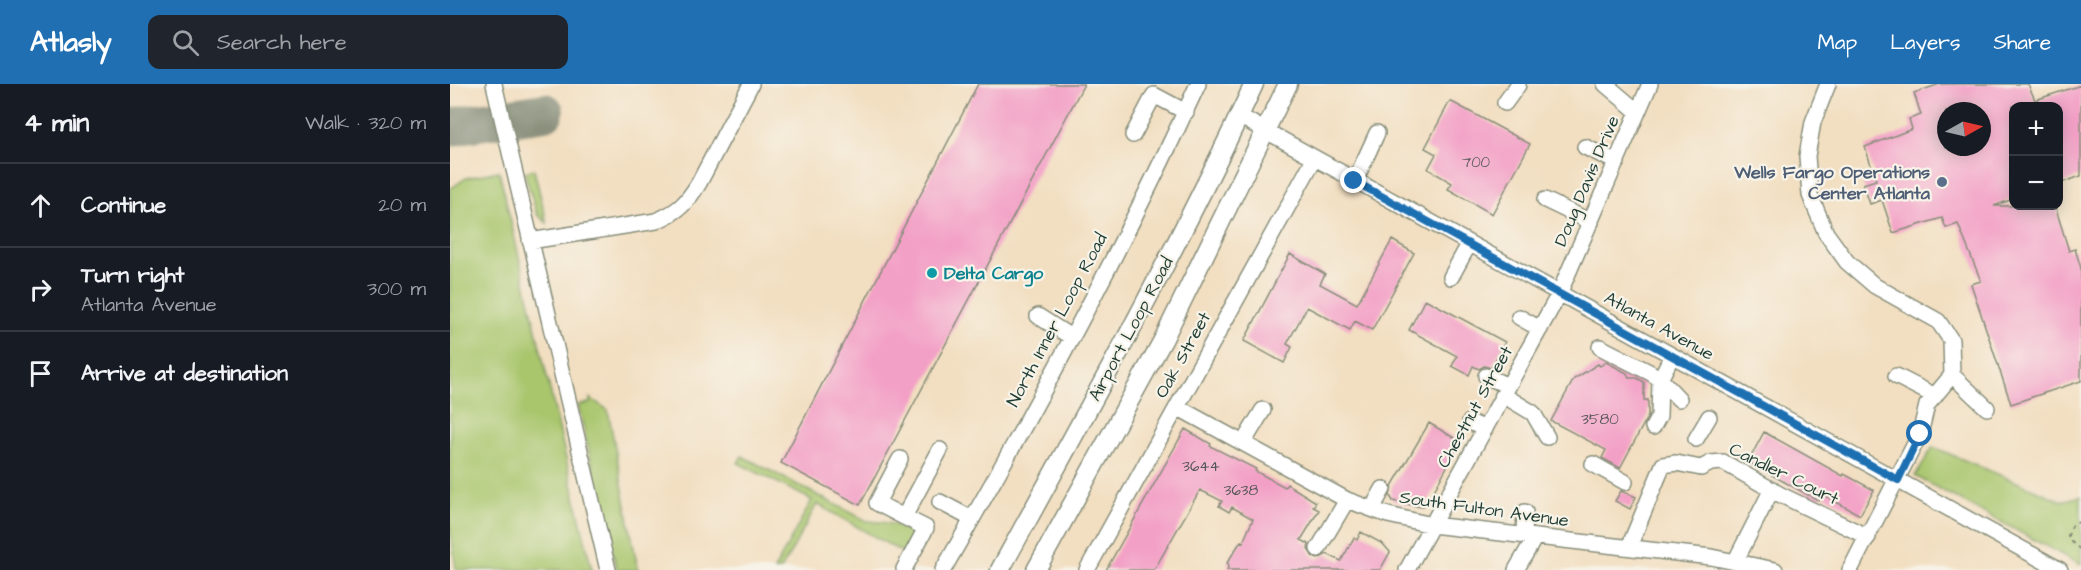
<!DOCTYPE html>
<html lang="en">
<head>
<meta charset="utf-8">
<style>
  :root { --surface:#171b24; --page:#20242c; --text:#f1f3f6; --muted:#9ea1a6; --line:#363941; --accent:#1f6fb2 }
  body { margin:0; font-family:"Architects Daughter",sans-serif; background:var(--page); color:var(--text) }
  .controls { position:absolute; right:18px; top:18px; display:grid; overflow:hidden; border-radius:12px; box-shadow:0 3px 15px #0003 }
  .controls button { width:54px; height:54px; display:grid; place-items:center; padding:0; border:0; border-bottom:2px solid var(--line); background:var(--surface); color:var(--text); font:30px sans-serif }
  .compass { position:absolute; left:1487px; top:18px; width:54px; height:54px; border-radius:50%; background:var(--surface); box-shadow:0 3px 15px #0003; rotate:82deg }
  .stop { position:absolute; width:18px; height:18px; margin:-14px; border:4px solid #1f6fb2; border-radius:50%; background:#fff }
  .stop.end { background:#1f6fb2; border-color:#fff; box-shadow:0 2px 6px #0008 }
  .list { margin:0; padding:0; list-style:none }
  h2 { display:flex; justify-content:space-between; align-items:center; height:78px; margin:0; padding:0 24px; font-size:26px }
  h2 small { font-size:20px; font-weight:400; color:var(--muted) }
  .list li { display:grid; grid-template-columns:39px 1fr auto; gap:18px; align-items:center; box-sizing:border-box; height:84px; padding:0 24px; border-top:2px solid var(--line) }
  .list b { display:block; font-size:22px; white-space:nowrap }
  .list p { margin:0; font-size:20px; white-space:nowrap; color:var(--muted) }
  .list em { font-size:20px; font-style:normal; color:var(--muted) }
  .icon { flex:none; width:33px; height:33px; fill:none; stroke:currentColor; stroke-width:2; stroke-linecap:round; stroke-linejoin:round }
  .map { position:relative; flex:none; width:1631px; height:486px; overflow:hidden }
  header { display:flex; align-items:center; gap:36px; box-sizing:border-box; height:84px; padding:0 30px; background:var(--accent); color:#fff }
  header strong { font-size:28px }
  nav { display:flex; gap:33px; margin-inline-start:auto; font-size:21px }
  .search { width:420px; height:54px; background:var(--page); display:flex; align-items:center; gap:15px; box-sizing:border-box; padding:0 21px; border-radius:12px; color:var(--muted); font-size:22px }
  main { display:flex }
  aside { flex:1; background:var(--surface) }
  .map>svg:first-child { display:block }
</style>
</head>
<body>
<header>
<strong>Atlasly</strong>
<div class="search"><svg class="icon" aria-label="search" viewBox="0 0 24 24"><circle cx="10" cy="10" r="6"/><path d="M15 15l6 6"/></svg>Search here</div>
<nav><a>Map</a><a>Layers</a><a>Share</a></nav>
</header>
<main>
<aside>
<h2>4 min<small>Walk · 320 m</small></h2>
<ul class="list">
<li><svg class="icon" aria-label="ahead" viewBox="0 0 24 24"><path d="M12 20V5M6 11l6-6 6 6"/></svg><div><b>Continue</b></div><em>20 m</em></li>
<li><svg class="icon" aria-label="right" viewBox="0 0 24 24"><path d="M7 20v-9h11M14 6l5 5-5 5"/></svg><div><b>Turn right</b><p>Atlanta Avenue</p></div><em>300 m</em></li>
<li><svg class="icon" aria-label="arrive" viewBox="0 0 24 24"><path d="M6 21V4h12l-3 4 3 4H6"/></svg><div><b>Arrive at destination</b></div></li>
</ul>
</aside>
<div class="map">
<svg width="1631" height="486" viewBox="0 0 1631 486">
  <rect width="100%" height="100%" fill="#f7f3e8"/>
  <filter id="ink" filterUnits="userSpaceOnUse"><feTurbulence type="fractalNoise" baseFrequency=".0167" numOctaves="2"/><feDisplacementMap in="SourceGraphic" scale="12" xChannelSelector="R" yChannelSelector="G"/><feConvolveMatrix kernelMatrix="1 2 1 2 8 2 1 2 1" color-interpolation-filters="sRGB"/></filter>
  <filter id="wash" filterUnits="userSpaceOnUse"><feTurbulence type="fractalNoise" baseFrequency=".008" numOctaves="4" result="noise"/><feDisplacementMap in="SourceGraphic" scale="24" xChannelSelector="R" yChannelSelector="G"/><feGaussianBlur stdDeviation="1.35" result="paint"/><feColorMatrix in="noise" values="0 0 0 0 0 0 0 0 0 0 0 0 0 0 0 0 0 1.4 0 .05"/><feComposite in="paint" operator="in"/></filter>
  <g filter="url(#wash)">
    <rect width="100%" height="100%" fill="#f2dec0"/>
    <!-- green -->
    <path fill="#a9c66d" stroke="#648250" stroke-width="1.5" d="M84,86l1,4 12,49 -10,-9 -13,-42z
      M49,87l93,399h-136l-6,-44v-337l16,-11z
      M140,314l18,12 30,160h-21l-39,-165 12,-2z
      M1483,363l129,54 19,-5v69l-166,-89z
      M292,372l125,65c15,1 40,2 46,18l-8,15 -88,-50 -36,66h-7l38,-70 -74,-37z"/>
    <g fill="none" stroke-linecap="round" stroke-linejoin="round">
      <!-- taxiway -->
      <path stroke="#888e7a" stroke-width="38" d="M0,44l15,-4 80,-12"/>
    </g>
    <g id="blocks">
      <!-- building -->
      <path fill="#f3a0c6" fill-rule="evenodd" d="M528,0h106l-224,421 -79,-42z
        M1490,0h88l7,16 46,-15v91l-23,8v-78h-45v93l-19,7h61l14,45 6,-2 6,19v113l-70,23 -40,-120 10,-3 -23,-57 -12,4 -4,-10 -49,15 -11,-33 -12,4 -7,-20 13,-4 -11,-33 47,-18 -3,-10 12,-4 -7,-22zM1496,27h36v36h-36z
        M1000,17l80,43 -38,70 -44,-25 4,-6 -24,-14 8,-15 -11,-6z
        M942,156l22,13 -42,77 -17,-9 -5,9 -43,-23 -20,37 5,3 -8,16 -40,-22 46,-87 35,20 -5,10 37,20z
        M975,215l80,43 -14,26 -7,-2 -5,3 -6,-3 -4,9 -17,-9 5,-10 -48,-26z
        M1156,278l21,11 2,5h8l7,4v18h4v16l-28,52 -18,-10 4,-8 -55,-29 23,-42 24,-15 2,2z
        M979,339l27,16 2,7 -31,58 -6,3 -28,-6 -3,-5 2,-10z
        M735,345l26,15 -1,2 46,23 -1,2 30,16 2,-3 29,18 -3,5 6,3 -18,30 8,4 -1,5 5,8 5,2 9,-5 14,7 13,-23 3,2 4,-8 22,12 7,8 -10,18h-153l2,-5 -2,-2 14,-22 2,1 10,-23 -21,-12 -3,5 -10,-6 3,-5 -22,-11 -46,80h-48z
        M1314,348l79,44 1,-2 30,16 -14,25 -38,-21 -3,7 -71,-39z
        M1171,407l15,6 -6,12 -15,-8z"/>
    </g>
  </g>
  <g filter="url(#ink)">
    <use href="#blocks" fill-opacity="0" stroke="#888e7a" stroke-width="1.5"/>
    <g fill="none" stroke-linecap="round" stroke-linejoin="round">
      <!-- minor casing -->
      <g stroke="#888e7a" stroke-width="18">
        <path id="minor" d="M44,0l114,486
          M1155,0l33,28
          M1378,0l-15,38 -6,34 3,39 16,38 21,29 28,24 63,35 13,19 1,35 -25,30 -7,29 -70,136
          M1055,19l13,-18
          M789,32l821,454
          M683,51l21,-40 32,17
          M1135,63l32,15
          M905,97l22,-48
          M1095,116l46,22
          M80,157l126,-20c23,-10 30,-17 43,-38l52,-99
          M1001,193l18,-33
          M588,232l33,21
          M1069,233l21,12
          M1150,263l51,26 9,6 19,20
          M1502,291l35,33
          M1036,292l22,10
          M1446,292l39,20
          M1053,311l30,18 14,24
          M727,323l170,93 41,15 44,10 279,32 64,13
          M1020,338l15,7
          M1203,343l6,-11 1,-37 12,-23
          M1246,355l13,-22
          M793,359l20,-33
          M450,375l-23,44 27,14
          M1143,380l32,18
          M490,418l32,17
          M922,425l11,-20
          M1074,451l1,-23
          M1179,463l34,-82 13,-2 25,5 10,-5 12,-1 58,33 87,42
          M868,465l29,-49
          M1285,478l37,-73
          M454,485l22,-41 -22,-11 36,-67
          M493,486c91,-158 179,-320 255,-486
          M637,486l227,-411
          M957,486l152,-276 91,-210
          M1066,486l19,-33"/>
      </g>
      <!-- major casing -->
      <g stroke="#888e7a" stroke-width="21">
        <path id="major" d="M550,486c88,-160 177,-320 254,-486
          M586,486l127,-230 125,-256"/>
      </g>
      <!-- path -->
      <path stroke="#888e7a" stroke-width="2" stroke-dasharray="4.5 4.5" stroke-linecap="butt" d="M1631,438l-8,2 -5,11 1,5 12,10"/>
      <!-- minor -->
      <use href="#minor" stroke="#fff" stroke-width="15"/>
      <!-- major -->
      <use href="#major" stroke="#fff" stroke-width="18"/>
    </g>
  </g>
  <g fill="none" stroke-linecap="round" stroke-linejoin="round" filter="url(#ink)">
    <!-- route -->
    <path stroke="#1f6fb2" stroke-width="8" d="M904,97l544,299 22,-46"/>
  </g>
  <!-- markers -->
  <circle fill="#5c6f8a" stroke="#f7f3e8" stroke-width="2" cx="1492" cy="98" r="6"/>
  <circle fill="#0f9aa8" stroke="#f7f3e8" stroke-width="2" cx="482" cy="189" r="6"/>
  <g text-anchor="middle" dominant-baseline="central" stroke-width="4.5" stroke-linejoin="round" paint-order="stroke">
    <!-- number labels -->
    <g font-size="15" fill="#545658">
      <text x="1026" y="78">700</text>
      <text x="1150" y="335">3580</text>
      <text x="751" y="382">3644</text>
      <text x="791" y="406">3638</text>
    </g>
    <!-- service labels -->
    <g font-size="18" font-weight="bold" fill="#4e5e75" stroke="#f7f3e8" text-anchor="end">
      <text x="1480" y="88">Wells Fargo Operations<tspan x="1480" dy="21">Center Atlanta</tspan></text>
    </g>
    <!-- street labels -->
    <g font-size="18" fill="#1f3d34" stroke="#f7f3e8">
      <text transform="translate(1137 97) rotate(-67)">Doug Davis Drive</text>
      <text transform="translate(607 236) rotate(-62)">North Inner Loop Road</text>
      <text transform="translate(1209 242) rotate(29)">Atlanta Avenue</text>
      <text transform="translate(681 245) rotate(-62)">Airport Loop Road</text>
      <text transform="translate(733 271) rotate(-61)">Oak Street</text>
      <text transform="translate(1025 323) rotate(-61)">Chestnut Street</text>
      <text transform="translate(1334 390) rotate(26)">Candler Court</text>
      <text transform="translate(1034 425) rotate(8)">South Fulton Avenue</text>
    </g>
    <!-- culture labels -->
    <g font-size="18" font-weight="bold" fill="#0d838f" stroke="#f7f3e8" text-anchor="start">
      <text x="494" y="189">Delta Cargo</text>
    </g>
  </g>
</svg>
<div class="controls">
<button>+</button>
<button>−</button>
</div>
<svg class="compass" viewBox="-18 -18 36 36"><path d="M0-13l5 13h-10z" fill="#e53935"/><path d="M0 13l5-13h-10z" fill="#9ea1a6"/></svg>
<div class="stop" style="left:1470px;top:350px"></div>
<div class="stop end" style="left:904px;top:97px"></div>
</div>
</main>
</body>
</html>
